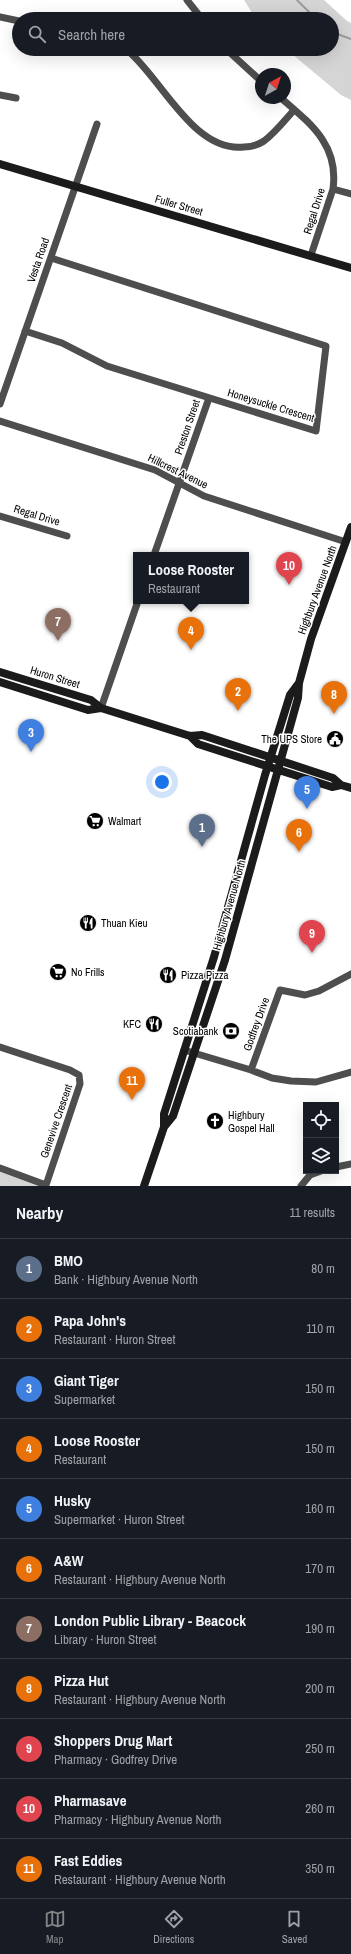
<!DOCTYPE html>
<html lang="en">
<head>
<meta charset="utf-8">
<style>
  :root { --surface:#171b24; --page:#20242c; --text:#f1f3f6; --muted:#9ea1a6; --line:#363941; --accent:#858687 }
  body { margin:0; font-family:"Archivo Narrow",sans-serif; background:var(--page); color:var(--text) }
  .controls { position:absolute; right:12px; bottom:12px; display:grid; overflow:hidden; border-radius:0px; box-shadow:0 4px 16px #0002 }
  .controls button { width:36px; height:36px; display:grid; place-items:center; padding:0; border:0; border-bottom:1px solid var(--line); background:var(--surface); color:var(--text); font:20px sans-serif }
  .compass { position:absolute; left:255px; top:68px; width:36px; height:36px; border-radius:50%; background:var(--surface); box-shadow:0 4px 16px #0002; rotate:39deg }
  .you { position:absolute; left:162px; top:782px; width:14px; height:14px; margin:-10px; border:3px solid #fff; border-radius:50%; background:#1a73e8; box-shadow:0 0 0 6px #1a73e833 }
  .badge { display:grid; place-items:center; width:26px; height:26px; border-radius:50%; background:var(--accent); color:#fff; font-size:13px; font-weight:700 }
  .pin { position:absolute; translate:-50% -33px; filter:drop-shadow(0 1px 2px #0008) }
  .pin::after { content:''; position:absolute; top:21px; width:14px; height:12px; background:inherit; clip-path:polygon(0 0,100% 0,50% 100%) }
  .popup { position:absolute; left:133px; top:552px; width:116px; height:52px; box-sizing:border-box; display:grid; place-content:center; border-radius:0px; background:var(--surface); filter:drop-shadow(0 1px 3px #0005); font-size:13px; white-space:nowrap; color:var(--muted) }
  .popup b { font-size:15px; color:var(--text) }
  .popup::after { content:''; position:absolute; left:50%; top:100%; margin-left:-8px; border:8px solid transparent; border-top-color:var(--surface) }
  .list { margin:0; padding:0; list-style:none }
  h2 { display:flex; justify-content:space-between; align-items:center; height:52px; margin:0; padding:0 16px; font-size:17px }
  h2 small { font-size:13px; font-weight:400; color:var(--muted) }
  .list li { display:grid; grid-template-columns:26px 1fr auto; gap:12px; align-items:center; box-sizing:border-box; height:60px; padding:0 16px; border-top:1px solid var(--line) }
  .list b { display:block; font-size:15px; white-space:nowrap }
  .list p { margin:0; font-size:13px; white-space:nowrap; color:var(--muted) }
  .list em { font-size:13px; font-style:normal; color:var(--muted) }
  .icon { flex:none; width:22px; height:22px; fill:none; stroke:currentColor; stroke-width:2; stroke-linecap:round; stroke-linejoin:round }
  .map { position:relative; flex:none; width:351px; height:1186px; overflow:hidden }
  .search { position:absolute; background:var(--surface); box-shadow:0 4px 16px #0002; left:12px; right:12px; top:12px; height:44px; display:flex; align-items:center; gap:10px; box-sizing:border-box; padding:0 14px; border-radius:22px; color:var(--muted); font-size:15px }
  .sheet { height:712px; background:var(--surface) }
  nav { display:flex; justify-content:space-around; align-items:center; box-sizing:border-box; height:56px; border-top:1px solid var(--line); background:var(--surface); font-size:11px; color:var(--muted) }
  nav a { display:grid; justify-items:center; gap:2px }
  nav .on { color:var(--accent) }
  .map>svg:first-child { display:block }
</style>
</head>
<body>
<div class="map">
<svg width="351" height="1186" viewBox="0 0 351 1186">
  <rect width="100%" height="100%" fill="#fff"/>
  <!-- green -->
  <path fill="#d5d5d5" d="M244,0h80l23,21 4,2v77l-10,-5 -55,-46h46v-30h-76z
    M0,1172l38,14h-38z"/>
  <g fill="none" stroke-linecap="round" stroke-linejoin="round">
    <!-- stream -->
    <path stroke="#9c9c9c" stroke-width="2" d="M297,0l19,19
      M332,32l19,7"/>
    <!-- street -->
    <path stroke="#4e4e4e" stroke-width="7" d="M187,0l15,19
      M0,17l19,4
      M126,49c35,28 67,104 118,98 8,0 14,-2 20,-6 11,-8 21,-21 30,-31
      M226,49l35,32
      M0,95l16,3
      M281,98c30,26 58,47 52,91l-22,66
      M333,189l18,5
      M25,331l37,12 45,23 209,65 10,-85 -275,-88
      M0,404l97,-280
      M0,421l155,49 49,26 142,46
      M0,516l67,20
      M154,555l55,-157
      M101,708l37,-107
      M0,1047l70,23 9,5 1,9 -34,101 -46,-17
      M184,1050l67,20 21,8 19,3 25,1 35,-10
      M251,1070l29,-80 25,5 14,-4 32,-17
      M336,1167l15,-3
      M301,1186l9,-11 11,-4"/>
    <!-- secondary -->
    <path stroke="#1b1b1b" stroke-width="8" d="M0,164l351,104
      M0,672l91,28 10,8 89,28 12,-1 131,43 8,7 10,3
      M0,682l88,28 13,-2
      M190,736l8,8 134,43 9,-2
      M164,1127l9,-11 52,-156 73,-262 1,-15 12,-44 40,-112
      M144,1186l20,-59v-13l50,-157 51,-182 25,-80 9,-12"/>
  </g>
  <!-- icons -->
  <defs>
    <g id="civic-disc" transform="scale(0.9)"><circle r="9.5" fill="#000" stroke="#fff"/><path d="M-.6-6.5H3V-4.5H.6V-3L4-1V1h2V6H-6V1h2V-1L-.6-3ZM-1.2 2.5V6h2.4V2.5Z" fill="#fff"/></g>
    <g id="supermarket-disc" transform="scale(0.9)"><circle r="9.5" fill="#000" stroke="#fff"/><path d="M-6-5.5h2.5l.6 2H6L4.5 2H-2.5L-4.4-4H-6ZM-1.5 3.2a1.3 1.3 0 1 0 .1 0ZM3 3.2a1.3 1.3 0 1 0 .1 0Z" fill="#fff"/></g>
    <g id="restaurant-disc" transform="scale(0.9)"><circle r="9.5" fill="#000" stroke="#fff"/><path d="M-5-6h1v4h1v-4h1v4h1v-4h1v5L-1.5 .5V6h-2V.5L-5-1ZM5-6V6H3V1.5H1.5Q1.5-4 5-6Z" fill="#fff"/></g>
    <g id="bank-disc" transform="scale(0.9)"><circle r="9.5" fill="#000" stroke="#fff"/><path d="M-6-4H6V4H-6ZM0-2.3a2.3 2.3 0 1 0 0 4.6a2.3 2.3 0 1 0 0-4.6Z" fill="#fff"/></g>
    <g id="church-disc" transform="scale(0.9)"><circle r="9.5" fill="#000" stroke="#fff"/><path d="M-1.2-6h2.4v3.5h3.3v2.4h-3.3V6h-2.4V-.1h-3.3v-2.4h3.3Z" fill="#fff"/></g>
  </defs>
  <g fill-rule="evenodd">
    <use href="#civic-disc" x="335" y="739"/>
    <use href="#supermarket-disc" x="95" y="821"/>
    <use href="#restaurant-disc" x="88" y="923"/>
    <use href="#supermarket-disc" x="58" y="972"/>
    <use href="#restaurant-disc" x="168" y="975"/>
    <use href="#restaurant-disc" x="154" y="1024"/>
    <use href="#bank-disc" x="231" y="1031"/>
    <use href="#church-disc" x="215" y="1121"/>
  </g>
  <g text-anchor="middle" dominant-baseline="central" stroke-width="3" stroke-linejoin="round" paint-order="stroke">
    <!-- street labels -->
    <g font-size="11" fill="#000" stroke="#fff">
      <text transform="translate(179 205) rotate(16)">Fuller Street</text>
      <text transform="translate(314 211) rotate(-72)">Regal Drive</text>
      <text transform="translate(38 260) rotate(-71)">Vesta Road</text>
      <text transform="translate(271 405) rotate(17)">Honeysuckle Crescent</text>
      <text transform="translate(187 427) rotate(-71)">Preston Street</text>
      <text transform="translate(178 471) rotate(26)">Hillcrest Avenue</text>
      <text transform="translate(37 515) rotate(17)">Regal Drive</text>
      <text transform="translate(317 590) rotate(-70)">Highbury Avenue North</text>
      <text transform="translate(55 677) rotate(17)">Huron Street</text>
      <text transform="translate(229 905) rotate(-74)">Highbury Avenue North</text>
      <text transform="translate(256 1024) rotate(-70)">Godfrey Drive</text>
      <text transform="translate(56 1121) rotate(-71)">Genevive Crescent</text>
    </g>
    <!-- poi labels -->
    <g font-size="11" fill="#000" stroke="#fff" text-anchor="start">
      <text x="322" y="739" text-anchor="end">The UPS Store</text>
      <text x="108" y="821">Walmart</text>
      <text x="101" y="923">Thuan Kieu</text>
      <text x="71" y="972">No Frills</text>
      <text x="181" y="975">Pizza Pizza</text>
      <text x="141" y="1024" text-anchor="end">KFC</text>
      <text x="218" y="1031" text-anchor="end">Scotiabank</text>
      <text x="228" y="1115">Highbury<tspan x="228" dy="13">Gospel Hall</tspan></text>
    </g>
  </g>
</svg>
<div class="controls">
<button><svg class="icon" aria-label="locate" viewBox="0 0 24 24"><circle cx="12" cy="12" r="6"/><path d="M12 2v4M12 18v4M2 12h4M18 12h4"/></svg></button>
<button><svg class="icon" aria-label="layers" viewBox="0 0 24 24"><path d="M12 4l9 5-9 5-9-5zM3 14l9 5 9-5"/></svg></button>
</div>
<svg class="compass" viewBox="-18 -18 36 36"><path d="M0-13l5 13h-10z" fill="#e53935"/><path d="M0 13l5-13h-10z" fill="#9ea1a6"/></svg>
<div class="you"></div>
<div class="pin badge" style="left:202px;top:847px;background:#5c6f8a">1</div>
<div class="pin badge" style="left:238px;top:711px;background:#e8710a">2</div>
<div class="pin badge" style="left:31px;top:752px;background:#3f7fe0">3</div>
<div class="pin badge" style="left:191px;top:650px;background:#e8710a">4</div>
<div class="popup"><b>Loose Rooster</b>Restaurant</div>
<div class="pin badge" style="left:307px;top:809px;background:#3f7fe0">5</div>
<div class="pin badge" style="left:299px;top:852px;background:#e8710a">6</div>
<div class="pin badge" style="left:58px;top:641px;background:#8d6e63">7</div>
<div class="pin badge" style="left:334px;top:714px;background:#e8710a">8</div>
<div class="pin badge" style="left:312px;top:953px;background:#e0444e">9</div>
<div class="pin badge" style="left:289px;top:585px;background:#e0444e">10</div>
<div class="pin badge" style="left:132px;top:1100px;background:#e8710a">11</div>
<div class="search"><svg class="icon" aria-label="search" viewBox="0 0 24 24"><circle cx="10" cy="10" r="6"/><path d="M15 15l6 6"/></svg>Search here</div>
</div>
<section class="sheet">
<h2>Nearby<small>11 results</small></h2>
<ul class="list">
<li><span class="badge" style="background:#5c6f8a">1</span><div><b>BMO</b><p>Bank · Highbury Avenue North</p></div><em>80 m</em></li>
<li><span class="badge" style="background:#e8710a">2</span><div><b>Papa John's</b><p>Restaurant · Huron Street</p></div><em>110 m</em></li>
<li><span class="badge" style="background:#3f7fe0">3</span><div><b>Giant Tiger</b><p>Supermarket</p></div><em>150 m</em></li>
<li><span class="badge" style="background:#e8710a">4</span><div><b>Loose Rooster</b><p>Restaurant</p></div><em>150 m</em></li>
<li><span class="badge" style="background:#3f7fe0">5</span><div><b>Husky</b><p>Supermarket · Huron Street</p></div><em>160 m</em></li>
<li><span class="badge" style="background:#e8710a">6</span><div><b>A&amp;W</b><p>Restaurant · Highbury Avenue North</p></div><em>170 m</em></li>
<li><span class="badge" style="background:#8d6e63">7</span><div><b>London Public Library - Beacock</b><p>Library · Huron Street</p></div><em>190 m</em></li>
<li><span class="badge" style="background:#e8710a">8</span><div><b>Pizza Hut</b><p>Restaurant · Highbury Avenue North</p></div><em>200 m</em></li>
<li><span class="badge" style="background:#e0444e">9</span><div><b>Shoppers Drug Mart</b><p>Pharmacy · Godfrey Drive</p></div><em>250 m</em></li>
<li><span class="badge" style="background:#e0444e">10</span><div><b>Pharmasave</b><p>Pharmacy · Highbury Avenue North</p></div><em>260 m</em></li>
<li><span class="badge" style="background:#e8710a">11</span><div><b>Fast Eddies</b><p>Restaurant · Highbury Avenue North</p></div><em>350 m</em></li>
</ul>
</section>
<nav>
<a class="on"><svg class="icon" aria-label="map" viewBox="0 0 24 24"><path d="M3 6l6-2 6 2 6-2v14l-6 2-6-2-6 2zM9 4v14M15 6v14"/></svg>Map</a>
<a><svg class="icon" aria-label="directions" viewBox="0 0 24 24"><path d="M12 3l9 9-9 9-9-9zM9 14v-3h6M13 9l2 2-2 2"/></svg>Directions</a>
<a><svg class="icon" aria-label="saved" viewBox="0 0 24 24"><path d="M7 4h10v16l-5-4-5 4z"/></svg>Saved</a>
</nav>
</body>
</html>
